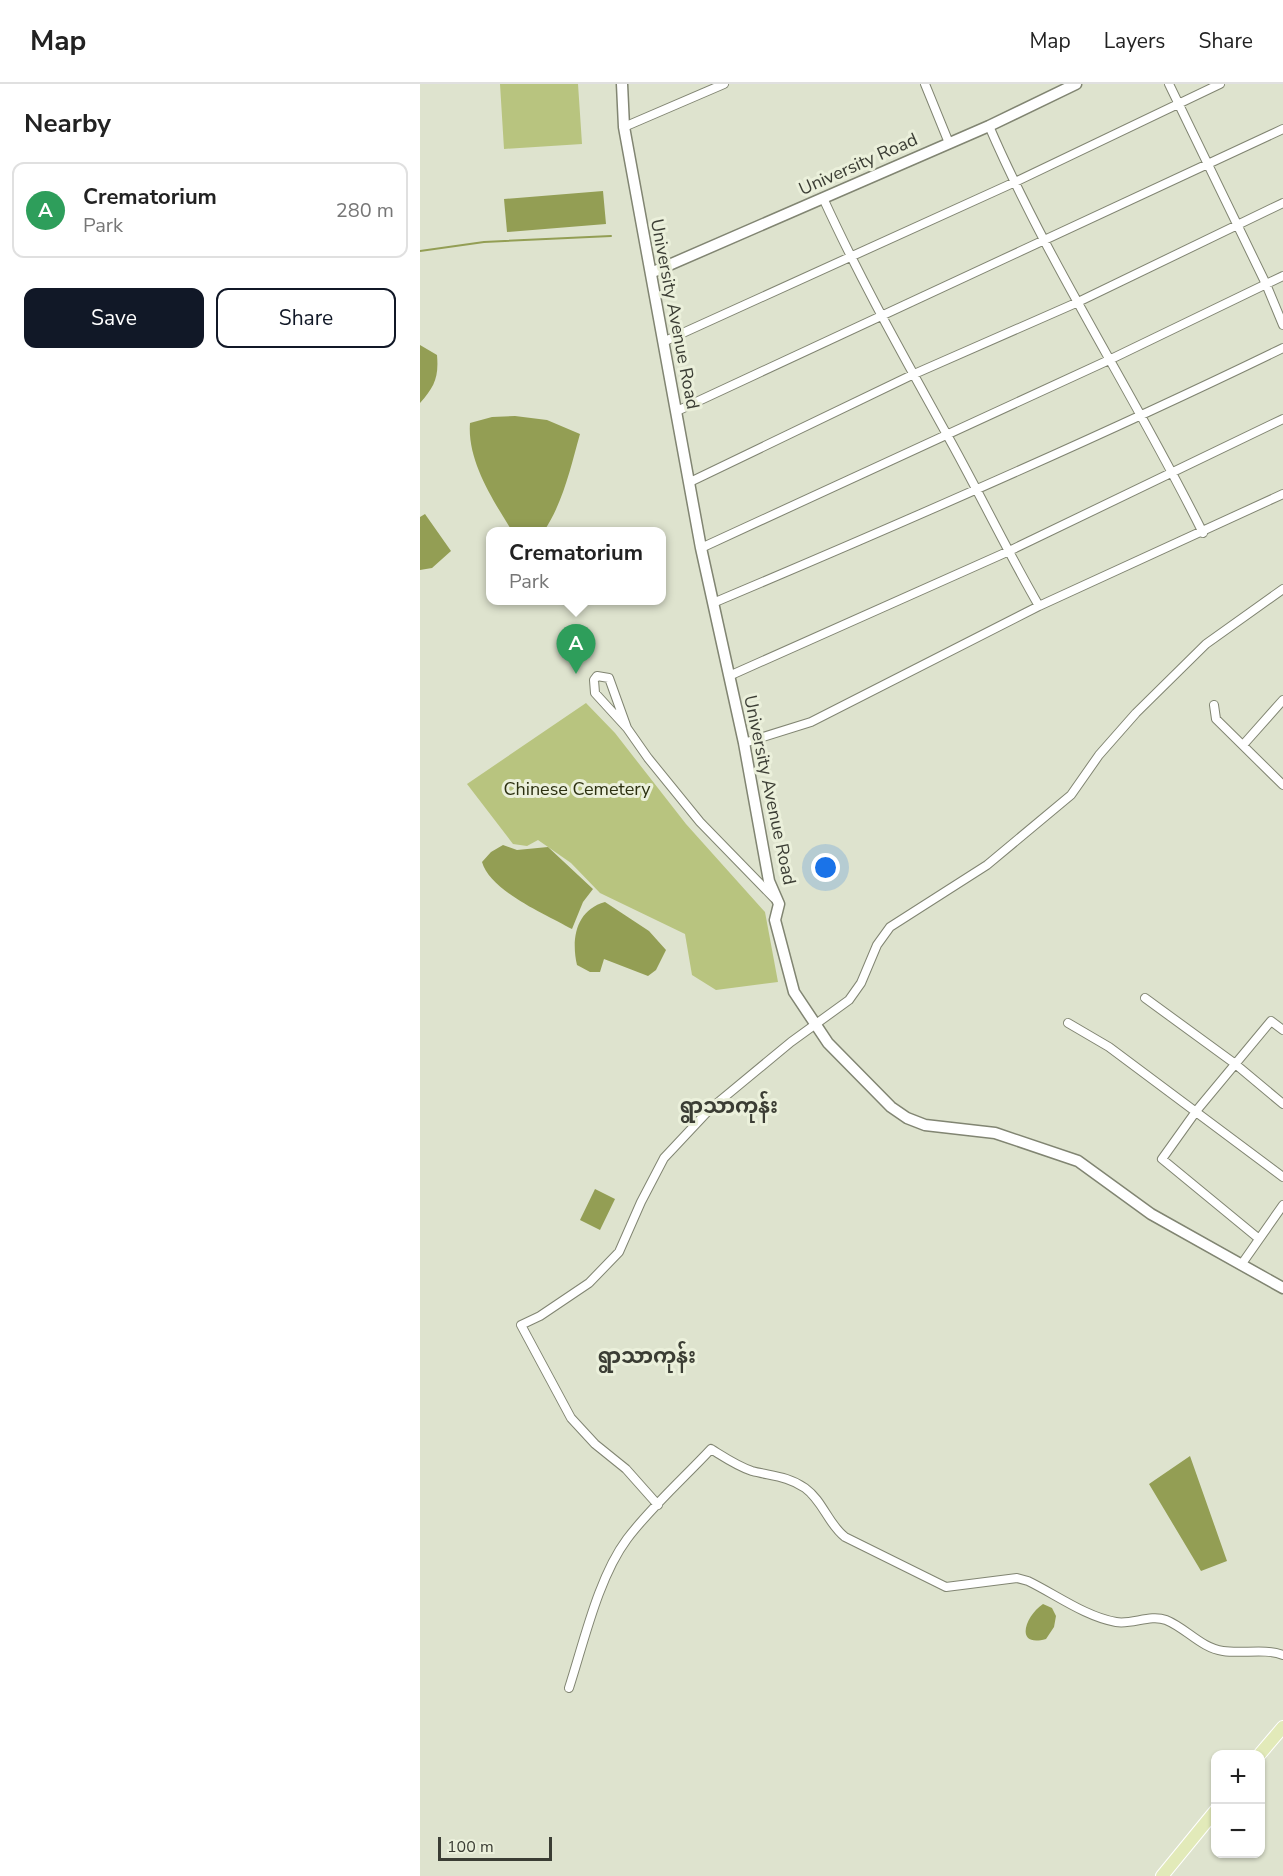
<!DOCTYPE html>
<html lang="en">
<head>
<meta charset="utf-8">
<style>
  :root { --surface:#fff; --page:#f6f6f6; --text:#222; --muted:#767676; --line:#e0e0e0; --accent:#111827 }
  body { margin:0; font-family:"Nunito Sans","Noto Sans Myanmar",sans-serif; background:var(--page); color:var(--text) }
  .controls { position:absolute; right:18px; bottom:18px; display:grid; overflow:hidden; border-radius:12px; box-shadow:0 2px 4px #0004 }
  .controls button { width:54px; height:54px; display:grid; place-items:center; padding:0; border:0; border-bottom:2px solid var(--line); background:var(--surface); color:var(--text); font:30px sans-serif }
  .scale { position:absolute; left:18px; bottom:15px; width:114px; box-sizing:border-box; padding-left:6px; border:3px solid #3b3d34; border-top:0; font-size:16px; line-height:21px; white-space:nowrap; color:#3b3d34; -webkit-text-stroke:4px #ebf0db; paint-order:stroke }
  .you { position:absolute; left:406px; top:784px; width:21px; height:21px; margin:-15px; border:4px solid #fff; border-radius:50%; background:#1a73e8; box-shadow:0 0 0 9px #1a73e833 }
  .badge { display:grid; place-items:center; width:39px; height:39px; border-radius:50%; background:var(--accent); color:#fff; font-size:20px; font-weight:700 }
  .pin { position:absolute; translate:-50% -50px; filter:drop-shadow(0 2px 3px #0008) }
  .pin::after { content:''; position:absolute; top:32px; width:21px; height:18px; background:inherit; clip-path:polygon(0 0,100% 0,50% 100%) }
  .popup { position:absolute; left:66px; top:443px; width:180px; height:78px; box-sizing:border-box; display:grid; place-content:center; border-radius:12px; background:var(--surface); filter:drop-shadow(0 2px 4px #0005); font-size:20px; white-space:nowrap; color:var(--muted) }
  .popup b { font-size:22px; color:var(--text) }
  .popup::after { content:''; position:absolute; left:50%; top:100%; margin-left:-12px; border:12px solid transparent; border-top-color:var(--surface) }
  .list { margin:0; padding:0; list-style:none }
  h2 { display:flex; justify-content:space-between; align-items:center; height:78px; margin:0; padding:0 24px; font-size:26px }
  h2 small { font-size:20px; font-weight:400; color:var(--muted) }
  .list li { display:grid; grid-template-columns:39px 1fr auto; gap:18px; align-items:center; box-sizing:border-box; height:96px; margin:0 12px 12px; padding:0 12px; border:2px solid var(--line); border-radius:12px }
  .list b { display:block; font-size:22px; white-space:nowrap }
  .list p { margin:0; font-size:20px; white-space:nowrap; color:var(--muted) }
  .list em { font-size:20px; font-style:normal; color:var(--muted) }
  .actions { display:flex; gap:12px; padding:18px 24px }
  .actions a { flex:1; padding:14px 0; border:2px solid var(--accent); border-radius:12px; text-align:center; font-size:21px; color:var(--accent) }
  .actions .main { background:var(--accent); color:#fff }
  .map { position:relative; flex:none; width:863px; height:1792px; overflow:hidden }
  header { display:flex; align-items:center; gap:36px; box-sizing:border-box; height:84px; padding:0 30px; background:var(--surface); border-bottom:2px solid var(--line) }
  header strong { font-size:28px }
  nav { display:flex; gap:33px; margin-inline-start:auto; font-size:21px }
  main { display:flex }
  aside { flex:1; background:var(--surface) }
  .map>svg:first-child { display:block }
</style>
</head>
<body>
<header>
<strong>Map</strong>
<nav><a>Map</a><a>Layers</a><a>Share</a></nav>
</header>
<main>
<aside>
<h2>Nearby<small></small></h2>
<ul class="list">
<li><span class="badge" style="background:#2e9e5b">A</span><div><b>Crematorium</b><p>Park</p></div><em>280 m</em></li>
</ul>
<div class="actions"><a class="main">Save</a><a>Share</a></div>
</aside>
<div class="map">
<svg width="863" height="1792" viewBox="0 0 863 1792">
  <rect width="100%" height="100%" fill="#dee3ce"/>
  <!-- green -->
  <path fill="#b8c47f" d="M80,0h78l4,60 -78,5z
    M166,619l29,30 71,91 79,88 13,70 -62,8 -24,-15 -7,-41 -85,-41 -29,-30 -33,-23 -11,6 -14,-2 -46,-60z"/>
  <!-- water -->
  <path fill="#939e54" d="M183,107l3,33 -99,8 -3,-33z
    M0,261l17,10c2,23 -3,32 -17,48z
    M95,332l32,4 33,14c-9,32 -17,69 -36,97h-32c-19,-31 -45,-70 -42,-108l22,-6z
    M5,430l26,37 -19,17 -12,2v-53z
    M83,761l14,5 31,-3 45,42 -10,13 -11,27c-25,-14 -82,-38 -90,-67l9,-10z
    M185,818l44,29 17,19 -10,20 -8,6 -44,-17 -4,13h-10l-13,-7c-6,-26 -1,-55 28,-63z
    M175,1105l20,10 -15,31 -20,-10z
    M770,1372l37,105 -26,10 -52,-87z
    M623,1520l9,4 4,8 -2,11 -8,12c-32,9 -21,-23 -3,-35z"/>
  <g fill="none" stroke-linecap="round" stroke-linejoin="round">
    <!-- stream -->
    <path stroke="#939e54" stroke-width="2" d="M0,167l64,-9 127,-6"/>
    <!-- street casing -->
    <g stroke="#818572" stroke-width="10">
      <path id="street" d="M505,0l24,59
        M749,0l97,200 17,41
        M569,42c61,141 146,269 214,407
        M204,43l100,-43
        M403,114c37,81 80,157 123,235 32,57 60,116 93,173
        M243,258l350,-159 207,-99
        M257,327l606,-282
        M270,398l222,-107 164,-72 207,-100
        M281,464l408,-188 174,-84
        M293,519c192,-81 383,-164 570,-255
        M309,592l278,-124 276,-133
        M794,621l2,14 67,66
        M207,644l-32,-35 -1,-13 3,-4 12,2 18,50 21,30 52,64 74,76
        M324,659l67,-21 228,-116 244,-112
        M823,661l40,-45
        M725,914l89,65 49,41
        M648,939l41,24 174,130
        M838,1154l-96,-79 35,-49 74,-89 12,9
        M821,1181l42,-60
        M238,1421l-32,-36 -31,-25 -24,-26 -50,-93 19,-9 49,-33 30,-31 22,-50 23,-44 46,-49 81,-67 58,-42 12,-17 16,-38 13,-18 97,-62 84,-70 28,-40 37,-42 70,-69 77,-55
        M149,1604c15,-46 29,-110 58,-149 24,-32 57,-61 84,-90 13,8 26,17 41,22 19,5 36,5 53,17 18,13 23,36 40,49l101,50 71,-9 11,3c27,13 58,36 88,41 16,3 34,-8 50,-2 20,8 35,28 57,31 20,3 41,-3 60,4"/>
    </g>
    <!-- secondary casing -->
    <g stroke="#818572" stroke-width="13">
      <path id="secondary" d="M202,0l2,43 77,421 43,195 25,138 10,23 -4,16 19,72 34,51 63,64 16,11 18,7 70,8 83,28 73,53 132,74
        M233,188l336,-146 87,-42"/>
    </g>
    <!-- primary casing -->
    <g stroke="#fff" stroke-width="14">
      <path id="primary" d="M840,1670l23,-27
        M742,1792l54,-66"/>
    </g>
    <!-- street -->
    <use href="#street" stroke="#fff" stroke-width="8"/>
    <!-- secondary -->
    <use href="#secondary" stroke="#fff" stroke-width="10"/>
    <!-- primary -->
    <use href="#primary" stroke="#e2eab9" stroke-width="12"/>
  </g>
  <g text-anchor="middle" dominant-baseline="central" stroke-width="6" stroke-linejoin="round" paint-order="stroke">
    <!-- street labels -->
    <g font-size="18" fill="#3b3d34" stroke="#ebf0db">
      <text transform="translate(438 80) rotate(-24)">University Road</text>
      <text transform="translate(255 230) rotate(79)">University Avenue Road</text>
      <text transform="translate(350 706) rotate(78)">University Avenue Road</text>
    </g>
    <!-- park labels -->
    <g font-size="18" fill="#2c3010" stroke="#ebf0db">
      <text x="157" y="705">Chinese Cemetery</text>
    </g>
    <!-- quarter labels -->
    <g font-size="21" font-weight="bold" fill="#3b3d34" stroke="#ebf0db">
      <text x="309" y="1022">ရွာသာကုန်း</text>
      <text x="227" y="1272">ရွာသာကုန်း</text>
    </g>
  </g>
</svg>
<div class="controls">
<button>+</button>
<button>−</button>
</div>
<div class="scale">100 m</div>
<div class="you"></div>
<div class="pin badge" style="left:156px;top:590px;background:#2e9e5b">A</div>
<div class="popup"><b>Crematorium</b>Park</div>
</div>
</main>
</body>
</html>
